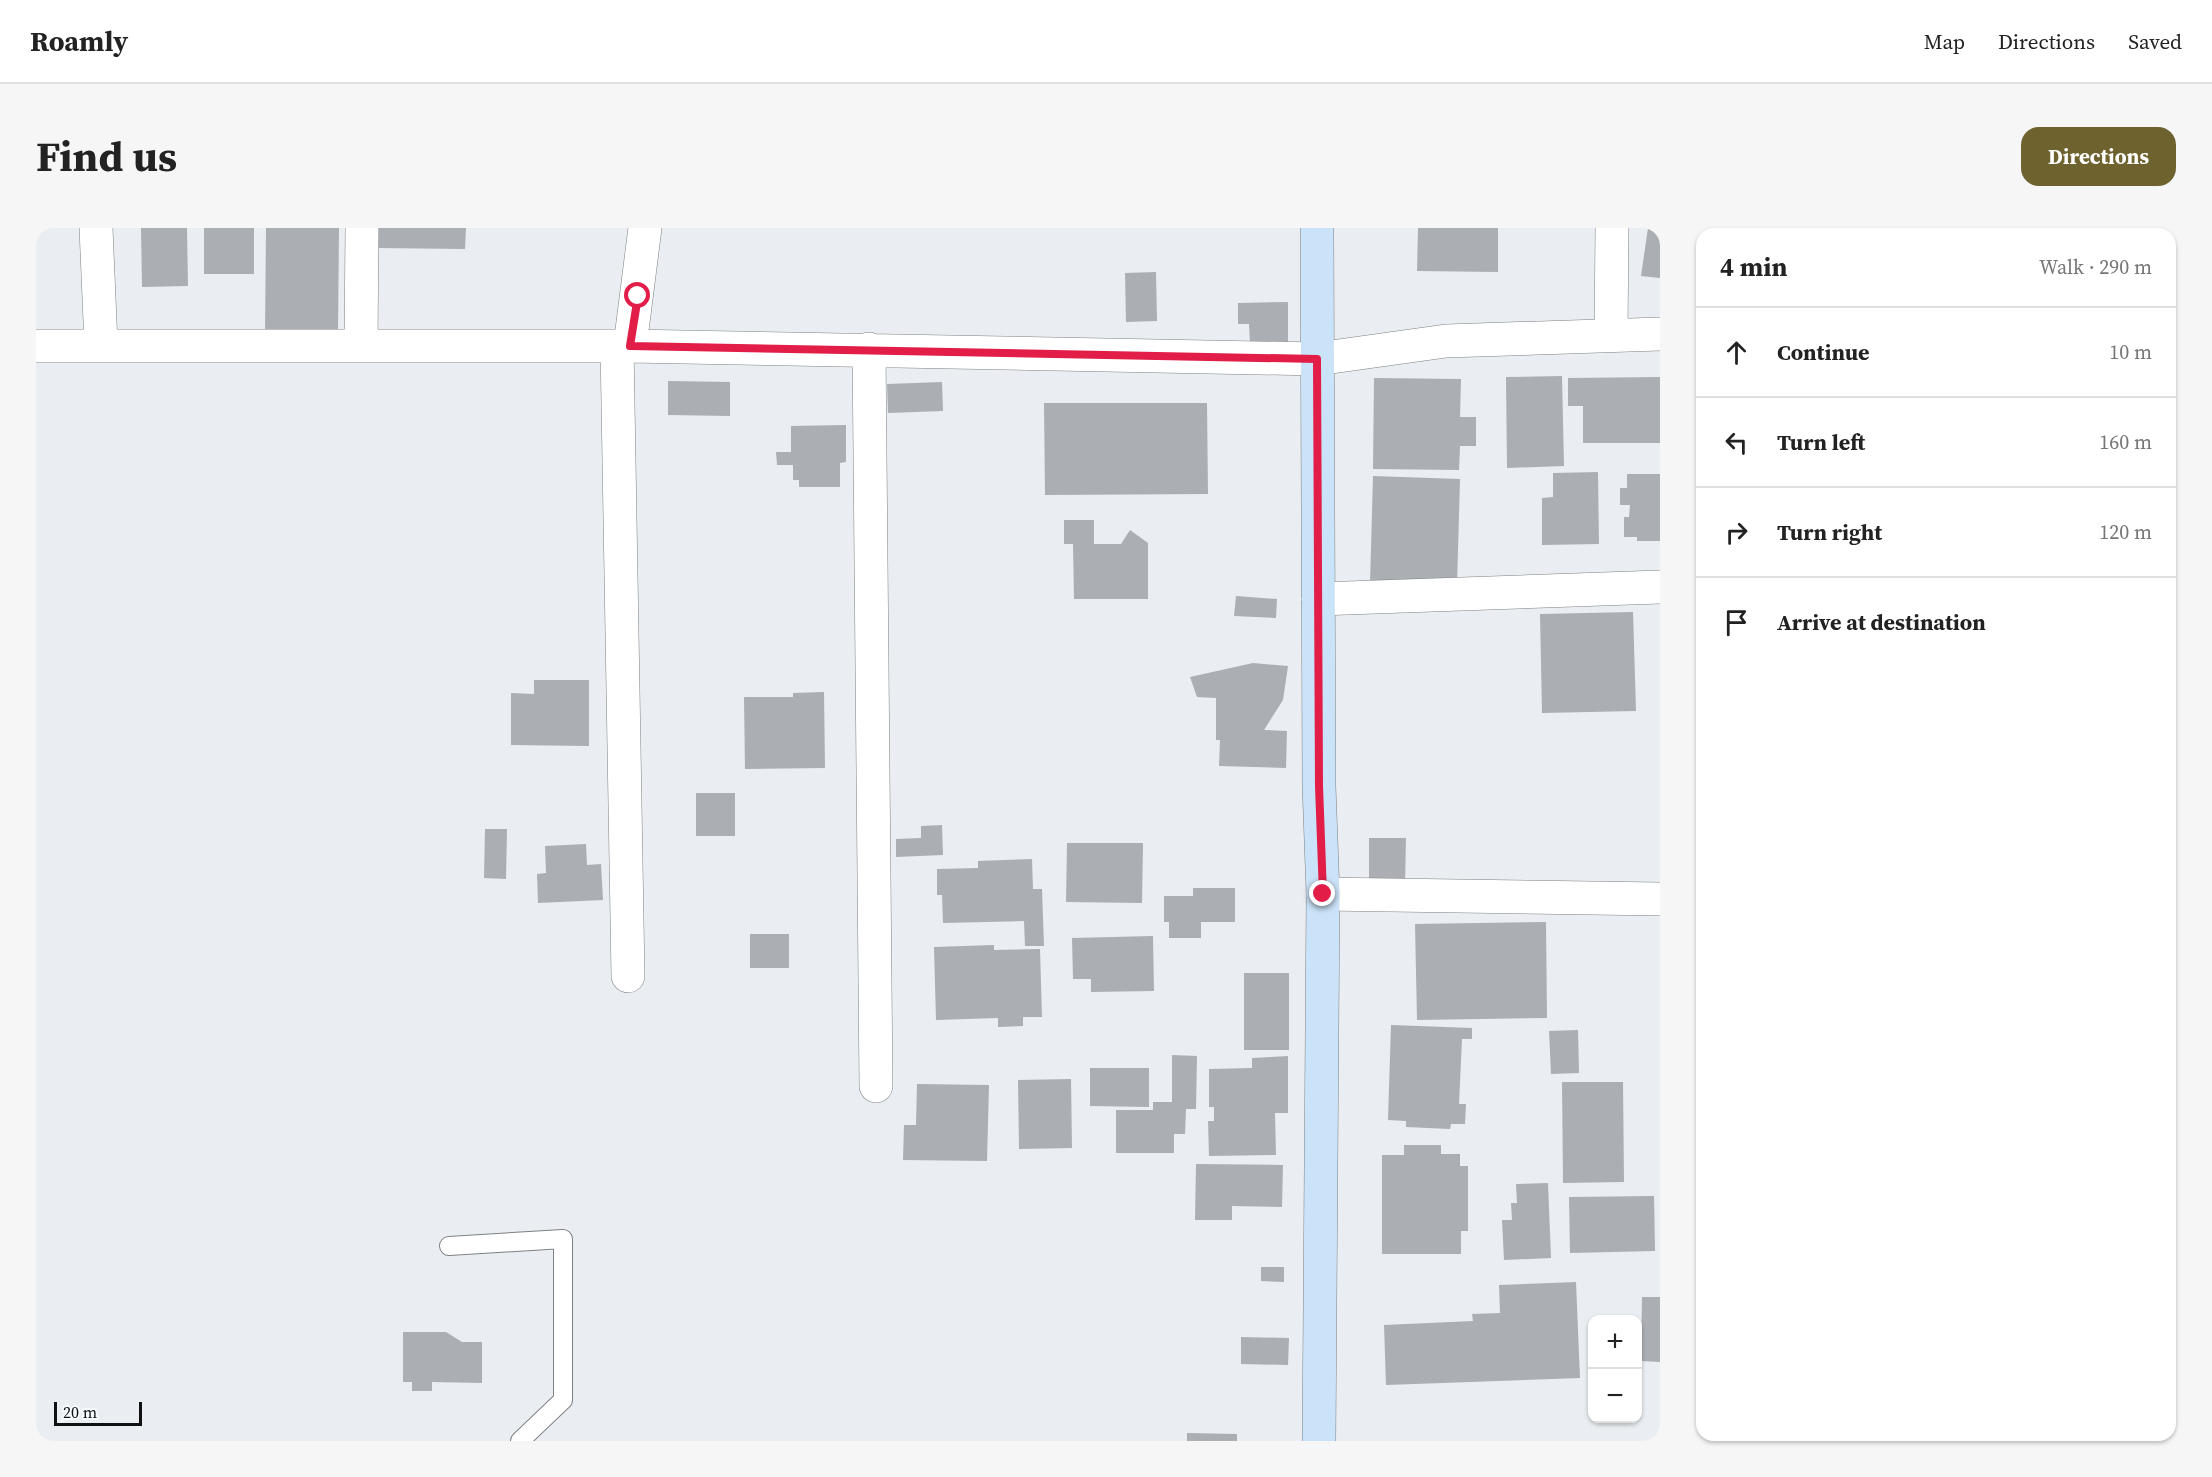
<!DOCTYPE html>
<html lang="en">
<head>
<meta charset="utf-8">
<style>
  :root { --surface:#fff; --page:#f6f6f6; --text:#222; --muted:#767676; --line:#e0e0e0; --accent:#6e622f }
  body { margin:0; font-family:"Source Serif 4",serif; background:var(--page); color:var(--text) }
  .controls { position:absolute; right:18px; bottom:18px; display:grid; overflow:hidden; border-radius:12px; box-shadow:0 2px 4px #0004 }
  .controls button { width:54px; height:54px; display:grid; place-items:center; padding:0; border:0; border-bottom:2px solid var(--line); background:var(--surface); color:var(--text); font:30px sans-serif }
  .scale { position:absolute; left:18px; bottom:15px; width:88px; box-sizing:border-box; padding-left:6px; border:3px solid #0f1112; border-top:0; font-size:16px; line-height:21px; white-space:nowrap; color:#0f1112; -webkit-text-stroke:4px #f7fbfe; paint-order:stroke }
  .stop { position:absolute; width:18px; height:18px; margin:-14px; border:4px solid #e11d48; border-radius:50%; background:#fff }
  .stop.end { background:#e11d48; border-color:#fff; box-shadow:0 2px 6px #0008 }
  .list { margin:0; padding:0; list-style:none }
  h2 { display:flex; justify-content:space-between; align-items:center; height:78px; margin:0; padding:0 24px; font-size:26px }
  h2 small { font-size:20px; font-weight:400; color:var(--muted) }
  .list li { display:grid; grid-template-columns:39px 1fr auto; gap:18px; align-items:center; box-sizing:border-box; height:90px; padding:0 24px; border-top:2px solid var(--line) }
  .list b { display:block; font-size:22px; white-space:nowrap }
  .list em { font-size:20px; font-style:normal; color:var(--muted) }
  .icon { flex:none; width:33px; height:33px; fill:none; stroke:currentColor; stroke-width:2; stroke-linecap:round; stroke-linejoin:round }
  .map { position:relative; flex:none; width:1624px; height:1213px; overflow:hidden; border-radius:18px }
  header { display:flex; align-items:center; gap:36px; box-sizing:border-box; height:84px; padding:0 30px; background:var(--surface); border-bottom:2px solid var(--line) }
  header strong { font-size:28px }
  nav { display:flex; gap:33px; margin-inline-start:auto; font-size:21px }
  .intro { display:flex; align-items:center; justify-content:space-between; box-sizing:border-box; height:144px; padding:0 36px }
  h1 { margin:0; font-size:42px }
  .button { padding:15px 27px; border-radius:18px; background:var(--accent); color:#fff; font-size:21px; font-weight:700 }
  main { display:flex; gap:36px; padding:0 36px }
  aside { flex:1; background:var(--surface); border-radius:18px; box-shadow:0 2px 4px #0004 }
  .map>svg:first-child { display:block }
</style>
</head>
<body>
<header>
<strong>Roamly</strong>
<nav><a>Map</a><a>Directions</a><a>Saved</a></nav>
</header>
<div class="intro"><h1>Find us</h1><a class="button">Directions</a></div>
<main>
<div class="map">
<svg width="1624" height="1213" viewBox="0 0 1624 1213">
  <rect width="100%" height="100%" fill="#eaedf1"/>
  <!-- building -->
  <path fill="#abaeb2" d="M105,0h46l1,58 -46,1z
    M168,0h50v46h-50z
    M230,0h73l-1,106 -73,-1z
    M342,0h88l-1,21 -88,-1z
    M1382,0h80v44l-81,-1z
    M1612,0h12v50l-19,-2z
    M1120,44l1,49 -31,1 -1,-49z
    M1252,74v41h-38l-1,-19h-11v-21z
    M1526,148l2,90 -57,2 -1,-91z
    M1624,149v66h-77v-37h-15v-28z
    M1338,150l87,1 -1,38h16v29h-16l-1,24 -86,-1z
    M632,153l62,1v34l-62,-1z
    M906,154l1,29 -55,2 -1,-29z
    M1008,175h163l1,91 -163,1z
    M810,197v37l-6,1v24h-41v-7h-6v-15h-16l-1,-13h15v-26z
    M1562,244l1,72 -57,1v-47l11,-1v-24z
    M1591,246h33v67h-23v-4h-13v-20h5l1,-12h-10v-17h7z
    M1337,248l87,3 -3,107 -87,-2z
    M1028,292h30v24h27l9,-14 18,13v56h-74l-1,-55h-9z
    M1200,368l41,3 -1,19 -42,-2z
    M1597,384l3,99 -94,2 -2,-99z
    M1217,435l35,3 -5,34 -19,30 23,1 -1,37 -67,-2 1,-26h-4v-42l-19,-1 -7,-20z
    M498,452h55v66l-78,-1v-52l23,1z
    M788,464l1,76 -80,1 -1,-72h49v-4z
    M660,565h39v43h-39z
    M906,597l1,30 -47,2v-18l25,-1v-12z
    M449,601h22l-1,50 -22,-1z
    M1333,610h37l-1,47h-36z
    M1031,615h76l-1,60 -76,-1z
    M550,616l1,21 14,-1 2,36 -65,3 -1,-29 9,-1 -1,-27z
    M996,631l1,30h9l2,57h-19l-1,-25 -81,2 -1,-28h-5v-26l41,-1v-7z
    M1157,660h42v34h-34v16h-32v-16h-5v-26h29z
    M1510,694l1,96 -130,2 -2,-96z
    M714,706h39v34h-39z
    M1117,708l1,55 -63,1v-13h-18l-1,-41z
    M958,717v5l46,-1 2,68h-19v9l-25,1v-9l-62,2 -2,-73z
    M1208,745h45v77h-45z
    M1355,797l81,3v11h-10l-3,65h7l-1,20h-14l-1,5 -44,-2v-6l-18,-1z
    M1542,802l1,43 -28,1 -2,-43z
    M1136,827l25,1 -1,53h-10l-1,25h-11v19h-58v-43h37v-8h19z
    M1252,828v57h-13l1,42 -67,1 -1,-35h6v-14h-5v-38l43,-1v-10z
    M1054,840h59v39l-59,-1z
    M1035,851l1,69 -53,1 -1,-69z
    M1526,854h61l1,100 -61,1z
    M881,856l72,1 -2,76 -84,-1 1,-35h12z
    M1368,917h37v9h19v12h8v65h-7v23h-79v-99h22z
    M1160,936l87,1 -1,42 -50,-1v14h-37z
    M1512,955l3,75 -47,2 -2,-40h10l-1,-17h6l-1,-19z
    M1618,968l1,55 -85,2 -1,-56z
    M1225,1039h23v15l-23,-1z
    M1540,1054l4,96 -194,7 -2,-60 89,-4 -1,-7 28,-1 -1,-28z
    M1606,1069h18v65l-19,-1z
    M367,1104h43l16,10h20v41l-50,-1v9h-20v-9h-9z
    M1205,1109l48,1 -1,27 -47,-1z
    M1151,1205l50,1v7h-50z"/>
  <g fill="none" stroke-linecap="round" stroke-linejoin="round">
    <!-- service casing -->
    <g stroke="#7e8184" stroke-width="20">
      <path id="service" d="M413,1018l114,-7v161l-43,41"/>
    </g>
    <!-- minor casing -->
    <g stroke="#7e8184" stroke-width="34">
      <path id="minor" d="M60,0l5,117
        M1575,106l1,-106
        M0,118h594l687,13 129,-18 214,-7
        M325,118l1,-118
        M581,118l11,630
        M594,118l15,-118
        M833,121l7,737
        M1282,371l342,-12
        M1287,666l337,5"/>
    </g>
    <!-- secondary casing -->
    <g stroke="#7e8184" stroke-width="34">
      <path id="secondary" d="M1281,0l2,558 4,108 -4,547"/>
    </g>
    <!-- service -->
    <use href="#service" stroke="#fff" stroke-width="18"/>
    <!-- minor -->
    <use href="#minor" stroke="#fff" stroke-width="33"/>
    <!-- secondary -->
    <use href="#secondary" stroke="#cbe3f8" stroke-width="33"/>
  </g>
  <g fill="none" stroke-linecap="round" stroke-linejoin="round">
    <!-- route -->
    <path stroke="#e11d48" stroke-width="8" d="M602,68l-8,50 687,13 2,427 4,108"/>
  </g>
</svg>
<div class="controls">
<button>+</button>
<button>−</button>
</div>
<div class="scale">20 m</div>
<div class="stop" style="left:602px;top:68px"></div>
<div class="stop end" style="left:1287px;top:666px"></div>
</div>
<aside>
<h2>4 min<small>Walk · 290 m</small></h2>
<ul class="list">
<li><svg class="icon" aria-label="ahead" viewBox="0 0 24 24"><path d="M12 20V5M6 11l6-6 6 6"/></svg><div><b>Continue</b></div><em>10 m</em></li>
<li><svg class="icon" aria-label="left" viewBox="0 0 24 24"><path d="M17 20v-9H6M10 6l-5 5 5 5"/></svg><div><b>Turn left</b></div><em>160 m</em></li>
<li><svg class="icon" aria-label="right" viewBox="0 0 24 24"><path d="M7 20v-9h11M14 6l5 5-5 5"/></svg><div><b>Turn right</b></div><em>120 m</em></li>
<li><svg class="icon" aria-label="arrive" viewBox="0 0 24 24"><path d="M6 21V4h12l-3 4 3 4H6"/></svg><div><b>Arrive at destination</b></div></li>
</ul>
</aside>
</main>
</body>
</html>
